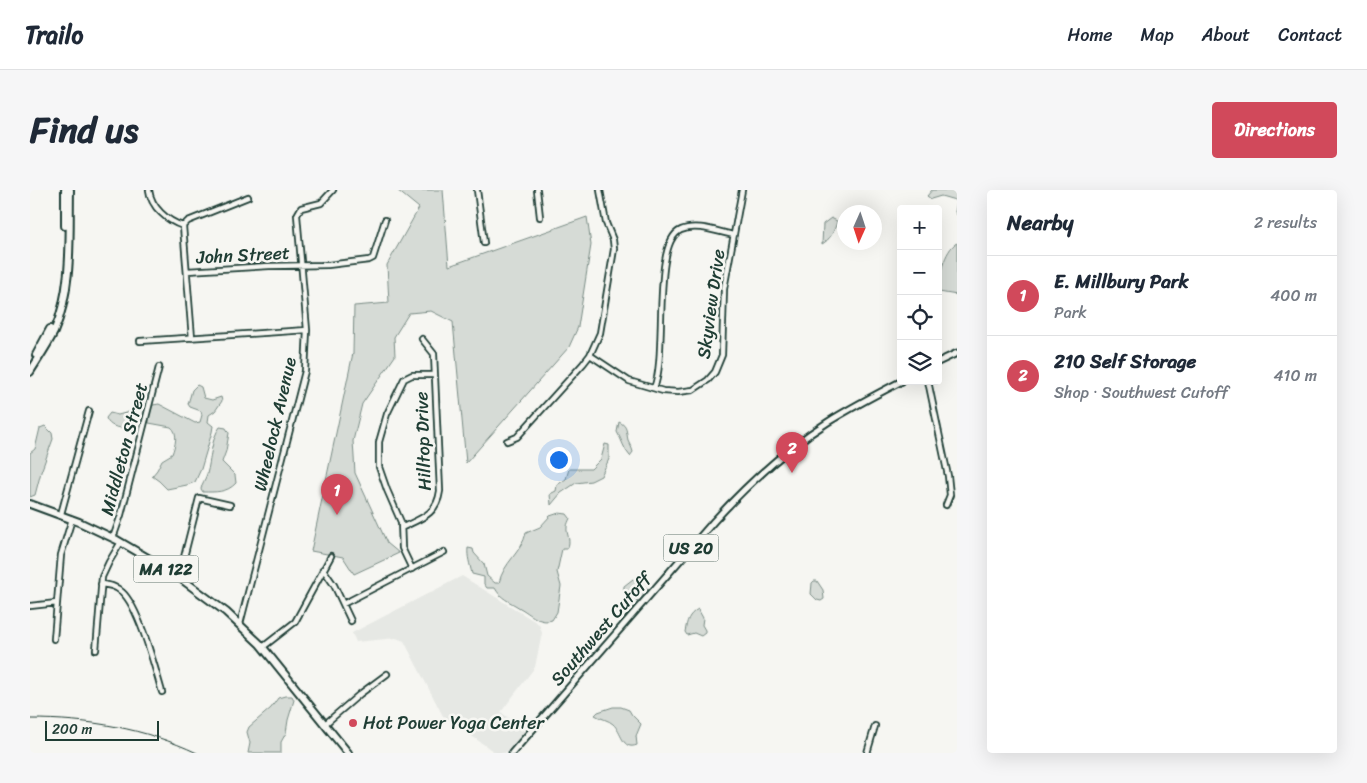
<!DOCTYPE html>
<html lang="en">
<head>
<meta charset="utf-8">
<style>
  :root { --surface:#fff; --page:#f6f6f7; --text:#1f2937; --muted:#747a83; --line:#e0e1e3; --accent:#d1495b }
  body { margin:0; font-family:Sriracha,sans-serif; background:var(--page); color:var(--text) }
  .controls { position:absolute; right:15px; top:15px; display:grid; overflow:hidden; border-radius:5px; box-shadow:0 5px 20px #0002 }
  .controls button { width:45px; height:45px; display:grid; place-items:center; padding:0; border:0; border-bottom:1px solid var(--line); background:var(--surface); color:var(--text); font:25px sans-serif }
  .compass { position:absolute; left:807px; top:15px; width:45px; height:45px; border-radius:50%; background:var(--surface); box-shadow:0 5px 20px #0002; rotate:183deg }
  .scale { position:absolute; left:15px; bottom:12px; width:114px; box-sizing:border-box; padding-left:5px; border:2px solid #1f3d34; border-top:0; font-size:14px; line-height:18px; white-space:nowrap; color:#1f3d34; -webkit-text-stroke:4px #f6f6f2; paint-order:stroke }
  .you { position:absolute; left:528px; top:269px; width:18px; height:18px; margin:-12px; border:4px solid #fff; border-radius:50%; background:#1a73e8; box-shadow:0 0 0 8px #1a73e833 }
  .badge { display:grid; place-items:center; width:32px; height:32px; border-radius:50%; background:var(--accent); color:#fff; font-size:16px; font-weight:700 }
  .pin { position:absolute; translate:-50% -41px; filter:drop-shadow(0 1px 2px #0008) }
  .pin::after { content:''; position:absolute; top:26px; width:18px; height:15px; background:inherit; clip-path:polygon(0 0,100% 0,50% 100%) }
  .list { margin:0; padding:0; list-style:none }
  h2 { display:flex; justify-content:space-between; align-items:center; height:65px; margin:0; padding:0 20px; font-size:21px }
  h2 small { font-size:16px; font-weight:400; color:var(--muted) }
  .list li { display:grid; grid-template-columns:32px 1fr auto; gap:15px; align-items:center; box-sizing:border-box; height:80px; padding:0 20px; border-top:1px solid var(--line) }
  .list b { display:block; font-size:19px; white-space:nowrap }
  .list p { margin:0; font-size:16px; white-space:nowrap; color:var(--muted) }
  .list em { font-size:16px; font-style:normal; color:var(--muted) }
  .icon { flex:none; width:28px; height:28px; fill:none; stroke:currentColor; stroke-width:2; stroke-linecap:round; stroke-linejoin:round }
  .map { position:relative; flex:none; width:927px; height:563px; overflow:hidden; border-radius:5px }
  header { display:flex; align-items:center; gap:30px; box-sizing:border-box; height:70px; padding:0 25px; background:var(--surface); border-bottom:1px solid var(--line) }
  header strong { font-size:24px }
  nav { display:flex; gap:28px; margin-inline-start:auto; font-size:18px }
  .intro { display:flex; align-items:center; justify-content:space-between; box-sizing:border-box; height:120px; padding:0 30px }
  h1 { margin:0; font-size:35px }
  .button { padding:12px 22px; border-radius:5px; background:var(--accent); color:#fff; font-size:18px; font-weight:700 }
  main { display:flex; gap:30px; padding:0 30px }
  aside { flex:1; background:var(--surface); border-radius:5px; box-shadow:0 5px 20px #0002 }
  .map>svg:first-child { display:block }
</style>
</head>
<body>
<header>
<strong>Trailo</strong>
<nav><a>Home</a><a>Map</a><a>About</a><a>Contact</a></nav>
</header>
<div class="intro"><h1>Find us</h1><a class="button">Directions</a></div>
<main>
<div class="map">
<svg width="927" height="563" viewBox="0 0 927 563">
  <rect width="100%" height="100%" fill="#f6f6f2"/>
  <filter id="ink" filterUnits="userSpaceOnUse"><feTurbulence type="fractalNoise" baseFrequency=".02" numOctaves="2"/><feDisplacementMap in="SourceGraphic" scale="10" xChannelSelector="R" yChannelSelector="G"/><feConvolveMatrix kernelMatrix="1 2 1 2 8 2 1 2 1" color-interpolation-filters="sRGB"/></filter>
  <g filter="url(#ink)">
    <!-- built -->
    <path fill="#e6e8e4" d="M432,386l77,48 3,9 -7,34 -34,45 24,20 -20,21h-9l-53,-37 -39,-75 -8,-3 -40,4 -4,-9z"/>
    <!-- green -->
    <path fill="#d6dbd6" stroke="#7a8c85" d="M367,0h46l6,76 138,-49 4,28 -13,82 -9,20 -103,116 -13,-141 -22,-11 -22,2 -15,24 1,19 -33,48 -9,37 2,32 32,70 12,10 -45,21 -11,-17 -32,-6 42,-198 1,-47 35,-3 -2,-38 32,-57z
      M902,0h25v25l-2,-3 2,-10 -2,-2 -14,-4 -10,3 -4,-3z
      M801,28l6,3c-2,9 -7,19 -15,23l1,-20z
      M927,53v52l-18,-3c-2,-11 6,-44 18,-49z
      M167,195l4,2 3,11 8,2 9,-3 1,4 -7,10 -6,4 -1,7 5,4 -1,6 -11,37 -6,13 -8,3 -20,4 -8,-8 -7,-5 5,-6 5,-10 10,-6c3,-8 7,-21 -1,-27l-22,-4v-10l4,-8 6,-1 36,19 5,-1 2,-7 -1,-4 -11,-4 -2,-3 4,-14z
      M99,222l6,5 3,6c-10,7 -28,7 -32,-5l4,-5 8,2z
      M589,232c9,4 7,10 9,18 2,4 4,8 5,12l-3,4c-6,-6 -8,-16 -13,-24z
      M15,236l7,7 1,6 -12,33 -6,23 -5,2v-44l5,-4 5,-21z
      M190,237l6,1 3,5 -3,18 -4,11 13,13 1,8c-9,10 -21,9 -33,9l-2,-3c1,-6 4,-9 6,-15 4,-14 4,-36 13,-47z
      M575,254l4,1v14l-8,17 -10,5 -15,2 -15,10 -10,12 -1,-11 6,-3 1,-6 9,-6 3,-10h22l10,-10z
      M529,323l8,1 3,4c-1,3 -3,6 -3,9 -1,8 5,13 0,22h-5l-5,23 4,14 -4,26 -5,8c-13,4 -21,-6 -32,-12 -11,-7 -19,-9 -25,-20h-8l-3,-4v-7l-12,-3c-2,-10 -5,-17 -4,-26l5,1 1,4 10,11 3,12 8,7h4c4,-20 23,-31 27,-50l14,-6 10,-11z
      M603,389l9,4 6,7 -8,11c-8,-1 -18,-5 -16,-15z
      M784,391h3l6,9 1,9 -3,2 -4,-1 -6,-6 1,-11z
      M668,419l5,9 -1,7 3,5v3l-4,3 -7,-3 -7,2 -2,-3c2,-11 3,-17 13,-23z
      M255,506h7l2,4 -6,20 -2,13 -5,9v11h-33l2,-10 -3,-11 2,-5 22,-19 7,-10z
      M583,517h8l8,3 3,5 9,9 -5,12 1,9c-15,6 -15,-13 -24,-21 -4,-4 -12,-5 -18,-9l3,-3z"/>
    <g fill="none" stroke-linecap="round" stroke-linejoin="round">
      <!-- minor casing -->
      <g stroke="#1f3d34" stroke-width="8">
        <path id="minor" d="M119,0c2,17 18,31 34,36l9,112
          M447,0l7,53
          M507,0l3,27
          M153,36l5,-5 60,-24
          M157,81l82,-5 59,-1 41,-5 4,-2 12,-38
          M110,151l167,-11
          M560,165l39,26 34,10 15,1 15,-2 15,-10 7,-8 7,-17 2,-66 18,-99
          M898,191l20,95 2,19 -4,10
          M624,198c14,-31 -3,-146 27,-158 16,-7 37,2 53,5
          M477,251l10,-4 66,-73 7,-9 10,-22 14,-84 -1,-9 -7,-17 -6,-33
          M31,324l28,-103
          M373,337c19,-9 34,-13 37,-36l-6,-137 -12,-15
          M83,348l8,-23 38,-148
          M293,379l11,16 17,36
          M382,379l-10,-21 -1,-26 -14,-32 -8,-23v-25l8,-28 17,-35 8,-4h22
          M149,387l20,-79 31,7
          M71,394c8,1 15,2 21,8 17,15 33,76 40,100
          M313,414l101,-52
          M0,416l27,-3
          M210,434l65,-253 2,-41 -10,-115 4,-7 20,-5 12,-13
          M24,449l7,-84 11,-36
          M233,457l32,-25 36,-66
          M66,460l6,-73 7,-15 12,-20
          M295,534l35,-30 27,-20
          M837,563l8,-27"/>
      </g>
      <!-- major casing -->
      <g stroke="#1f3d34" stroke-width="9">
        <path id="major" d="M908,172l19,-9
          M482,563l202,-232c34,-37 71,-72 114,-99 24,-15 49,-28 74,-41"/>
      </g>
      <!-- highway casing -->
      <g stroke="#1f3d34" stroke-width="10">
        <path id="highway" d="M35,36v-36
          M6,165l14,-26
          M0,182c8,-13 17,-26 24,-40 19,-44 15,-95 16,-142
          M0,314l49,18 38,18 55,32 54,40 34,32 88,109"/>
      </g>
      <!-- minor -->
      <use href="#minor" stroke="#f6f6f2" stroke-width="4.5"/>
      <!-- major -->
      <use href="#major" stroke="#f6f6f2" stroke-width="5"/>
      <!-- highway -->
      <use href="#highway" stroke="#f6f6f2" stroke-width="6"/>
      <!-- rail -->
      <path stroke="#1f3d34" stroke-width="1" d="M0,529c59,0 114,9 167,34"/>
    </g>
  </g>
  <!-- markers -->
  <circle fill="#d1495b" stroke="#f6f6f2" stroke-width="2" cx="323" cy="533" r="5"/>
  <g text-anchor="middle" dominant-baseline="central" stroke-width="5" stroke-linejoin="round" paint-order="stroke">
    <!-- shield labels -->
    <g fill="#f6f6f2" stroke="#60746d" stroke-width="1">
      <rect x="633.5" y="344.5" width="55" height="27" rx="4"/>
      <rect x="103.5" y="365.5" width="65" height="27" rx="4"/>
    </g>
    <g font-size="16" font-weight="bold" fill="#1f3d34">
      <text x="661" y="358">US 20</text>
      <text x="136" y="379">MA 122</text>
    </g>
    <!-- street labels -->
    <g font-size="18" fill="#1f3d34" stroke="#f6f6f2">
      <text transform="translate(213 65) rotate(-3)">John Street</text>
      <text transform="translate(681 114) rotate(-82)">Skyview Drive</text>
      <text transform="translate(245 234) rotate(-77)">Wheelock Avenue</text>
      <text transform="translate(393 251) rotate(-92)">Hilltop Drive</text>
      <text transform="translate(94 259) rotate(-75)">Middleton Street</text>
      <text transform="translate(571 439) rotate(-49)">Southwest Cutoff</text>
    </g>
    <!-- poi labels -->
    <g font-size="18" fill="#1f3d34" stroke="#f6f6f2" text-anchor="start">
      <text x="333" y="533">Hot Power Yoga Center</text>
    </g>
  </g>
</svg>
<div class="controls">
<button>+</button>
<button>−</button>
<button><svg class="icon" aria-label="locate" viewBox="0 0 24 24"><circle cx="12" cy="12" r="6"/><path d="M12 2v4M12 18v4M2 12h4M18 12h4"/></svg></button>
<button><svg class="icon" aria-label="layers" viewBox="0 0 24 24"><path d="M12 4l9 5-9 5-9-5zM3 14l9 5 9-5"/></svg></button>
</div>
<svg class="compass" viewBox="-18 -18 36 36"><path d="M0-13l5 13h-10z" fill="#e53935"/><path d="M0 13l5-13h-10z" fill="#747a83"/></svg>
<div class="scale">200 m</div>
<div class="you"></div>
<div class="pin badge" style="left:307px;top:325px">1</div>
<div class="pin badge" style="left:762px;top:283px">2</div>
</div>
<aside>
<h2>Nearby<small>2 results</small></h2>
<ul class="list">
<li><span class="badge">1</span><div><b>E. Millbury Park</b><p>Park</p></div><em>400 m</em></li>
<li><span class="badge">2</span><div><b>210 Self Storage</b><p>Shop · Southwest Cutoff</p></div><em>410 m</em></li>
</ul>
</aside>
</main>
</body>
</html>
